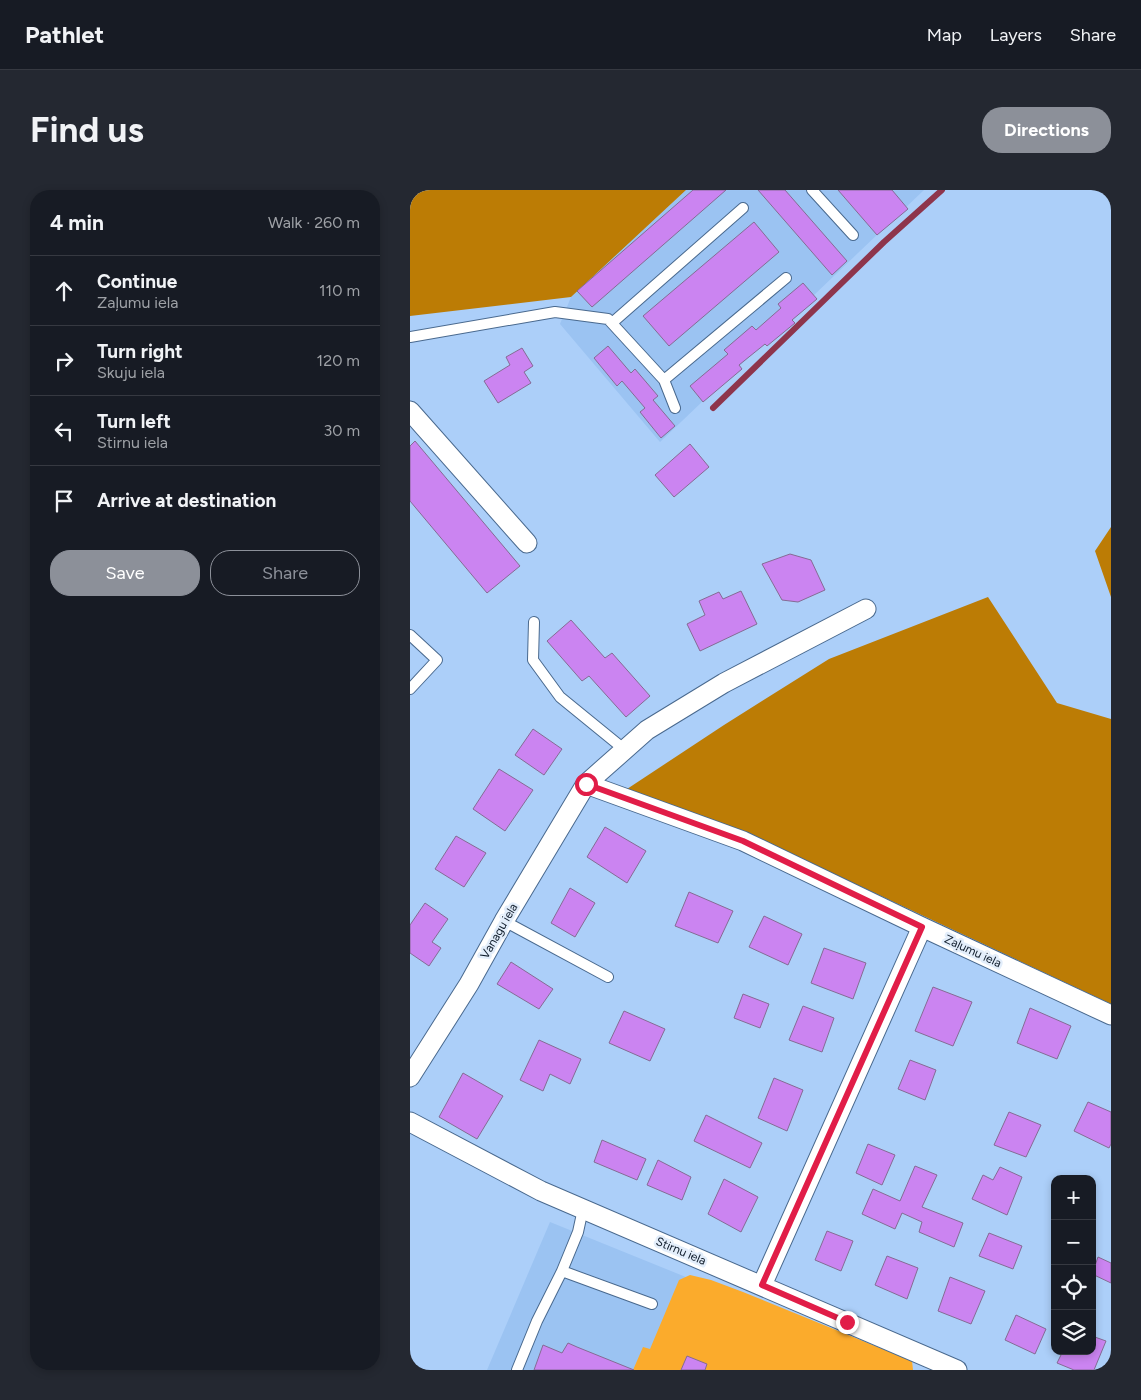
<!DOCTYPE html>
<html lang="en">
<head>
<meta charset="utf-8">
<style>
  :root { --surface:#171b24; --page:#242831; --text:#f1f3f6; --muted:#9ea1a6; --line:#363941; --accent:#8c9099 }
  body { margin:0; font-family:Figtree,sans-serif; background:var(--page); color:var(--text) }
  .controls { position:absolute; right:15px; bottom:15px; display:grid; overflow:hidden; border-radius:10px; box-shadow:0 2px 8px #0003 }
  .controls button { width:45px; height:45px; display:grid; place-items:center; padding:0; border:0; border-bottom:1px solid var(--line); background:var(--surface); color:var(--text); font:25px sans-serif }
  .stop { position:absolute; width:15px; height:15px; margin:-11px; border:4px solid #e11d48; border-radius:50%; background:#fff }
  .stop.end { background:#e11d48; border-color:#fff; box-shadow:0 1px 5px #0008 }
  .list { margin:0; padding:0; list-style:none }
  h2 { display:flex; justify-content:space-between; align-items:center; height:65px; margin:0; padding:0 20px; font-size:21px }
  h2 small { font-size:16px; font-weight:400; color:var(--muted) }
  .list li { display:grid; grid-template-columns:32px 1fr auto; gap:15px; align-items:center; box-sizing:border-box; height:70px; padding:0 20px; border-top:1px solid var(--line) }
  .list b { display:block; font-size:19px; white-space:nowrap }
  .list p { margin:0; font-size:16px; white-space:nowrap; color:var(--muted) }
  .list em { font-size:16px; font-style:normal; color:var(--muted) }
  .actions { display:flex; gap:10px; padding:15px 20px }
  .actions a { flex:1; padding:11px 0; border:1px solid var(--accent); border-radius:20px; text-align:center; font-size:18px; color:var(--accent) }
  .actions .main { background:var(--accent); color:#fff }
  .icon { flex:none; width:28px; height:28px; fill:none; stroke:currentColor; stroke-width:2; stroke-linecap:round; stroke-linejoin:round }
  .map { position:relative; flex:none; width:701px; height:1180px; overflow:hidden; border-radius:20px }
  header { display:flex; align-items:center; gap:30px; box-sizing:border-box; height:70px; padding:0 25px; background:var(--surface); border-bottom:1px solid var(--line) }
  header strong { font-size:24px }
  nav { display:flex; gap:28px; margin-inline-start:auto; font-size:18px }
  .intro { display:flex; align-items:center; justify-content:space-between; box-sizing:border-box; height:120px; padding:0 30px }
  h1 { margin:0; font-size:35px }
  .button { padding:12px 22px; border-radius:20px; background:var(--accent); color:#fff; font-size:18px; font-weight:700 }
  main { display:flex; gap:30px; padding:0 30px }
  aside { flex:1; background:var(--surface); border-radius:20px; box-shadow:0 2px 8px #0003 }
  .map>svg:first-child { display:block }
</style>
</head>
<body>
<header>
<strong>Pathlet</strong>
<nav><a>Map</a><a>Layers</a><a>Share</a></nav>
</header>
<div class="intro"><h1>Find us</h1><a class="button">Directions</a></div>
<main>
<aside>
<h2>4 min<small>Walk · 260 m</small></h2>
<ul class="list">
<li><svg class="icon" aria-label="ahead" viewBox="0 0 24 24"><path d="M12 20V5M6 11l6-6 6 6"/></svg><div><b>Continue</b><p>Zaļumu iela</p></div><em>110 m</em></li>
<li><svg class="icon" aria-label="right" viewBox="0 0 24 24"><path d="M7 20v-9h11M14 6l5 5-5 5"/></svg><div><b>Turn right</b><p>Skuju iela</p></div><em>120 m</em></li>
<li><svg class="icon" aria-label="left" viewBox="0 0 24 24"><path d="M17 20v-9H6M10 6l-5 5 5 5"/></svg><div><b>Turn left</b><p>Stirnu iela</p></div><em>30 m</em></li>
<li><svg class="icon" aria-label="arrive" viewBox="0 0 24 24"><path d="M6 21V4h12l-3 4 3 4H6"/></svg><div><b>Arrive at destination</b></div></li>
</ul>
<div class="actions"><a class="main">Save</a><a>Share</a></div>
</aside>
<div class="map">
<svg width="701" height="1180" viewBox="0 0 701 1180">
  <rect width="100%" height="100%" fill="#accff9"/>
  <!-- built -->
  <path fill="#9bc3f2" d="M276,0h238l-264,252 -100,-118 11,-27z
    M140,1032l363,147v1h-426z"/>
  <!-- green -->
  <path fill="#fbab2c" d="M280,1085l21,5 32,12 169,69 1,9h-280l10,-23 7,2 29,-69z"/>
  <!-- forest -->
  <path fill="#bc7c05" d="M0,0h276l-115,107 -161,19z
    M701,337v70l-16,-46z
    M578,407l69,106 54,16v285l-360,-169 -127,-44 100,-66 105,-66z"/>
  <g fill="none" stroke-linecap="round" stroke-linejoin="round">
    <!-- stream -->
    <path stroke="#8e354c" stroke-width="6" d="M303,218l171,-166 58,-52"/>
  </g>
  <!-- building -->
  <path fill="#cb84f1" stroke="#856b94" d="M283,0h33l-134,117 -15,-16z
    M348,0h27l62,71 -15,14z
    M428,0h54l16,19 -31,26z
    M344,32l25,30 -110,94 -26,-30z
    M393,93l14,16 -25,21 3,3 -28,23 -2,-2 -26,21 3,4 -39,33 -13,-16 38,-32 -4,-4 28,-24 4,4 25,-22 -3,-4z
    M198,156l23,27 4,-4 23,27 -5,4 22,26 -14,12 -21,-26 5,-4 -23,-27 -5,5 -23,-28z
    M112,158l11,18 -9,6 7,11 -33,20 -14,-22 26,-16 -4,-8z
    M5,251l105,125 -33,27 -77,-92v-55z
    M280,254l19,23 -35,30 -19,-22z
    M380,364l21,6 14,30 -27,12 -16,-2 -20,-36z
    M331,401l16,33 -57,27 -13,-27 18,-9 -6,-14 20,-9 4,7z
    M161,430l34,38 7,-5 38,43 -24,21 -37,-41 -7,5 -35,-40z
    M123,539l29,20 -18,26 -29,-20z
    M89,579l34,21 -28,41 -32,-22z
    M195,637l41,24 -19,32 -40,-26z
    M46,646l30,17 -22,34 -29,-18z
    M160,698l25,15 -20,34 -24,-14z
    M279,702l44,19 -15,32 -43,-17z
    M15,713l23,16 -16,23 9,6 -12,18 -19,-13v-28z
    M354,726l38,18 -14,31 -39,-18z
    M414,758l42,15 -13,36 -42,-16z
    M101,772l42,27 -14,20 -42,-25z
    M523,797l39,15 -19,44 -38,-15z
    M333,804l26,10 -9,24 -26,-10z
    M393,816l31,12 -12,34 -33,-12z
    M620,818l41,18 -14,33 -40,-16z
    M214,821l41,18 -15,32 -41,-18z
    M129,850l42,19 -11,25 -20,-10 -7,17 -23,-11z
    M500,870l26,10 -11,30 -27,-11z
    M53,883l40,23 -26,43 -38,-22z
    M364,888l29,12 -16,41 -29,-13z
    M678,912l23,10v32l-2,4 -35,-17z
    M599,922l32,13 -15,32 -32,-12z
    M296,925l56,28 -12,25 -56,-27z
    M192,950l44,19 -9,21 -43,-18z
    M458,954l27,11 -13,30 -26,-12z
    M248,970l33,17 -9,23 -35,-15z
    M505,976l22,9 -15,32 41,16 -9,24 -35,-15 3,-10 -20,-9 -7,16 -33,-15 11,-25 27,12z
    M590,977l22,10 -15,38 -35,-16 11,-24 10,5z
    M314,989l34,18 -17,35 -33,-18z
    M417,1041l26,10 -12,30 -26,-11z
    M579,1043l33,13 -9,23 -34,-13z
    M477,1066l31,12 -11,31 -32,-14z
    M688,1067l13,6v20l-19,-9z
    M540,1087l35,14 -14,33 -33,-13z
    M606,1125l30,14 -11,25 -30,-14z
    M682,1146l14,5 -12,29h-20l-17,-7 6,-12h29z
    M158,1153l9,4 57,23h-100l9,-25 19,8z
    M277,1166l20,8 -2,6h-24z"/>
  <g fill="none" stroke-linecap="round" stroke-linejoin="round">
    <!-- lane casing -->
    <g stroke="#49698e" stroke-width="12">
      <path id="lane" d="M402,0l41,45
        M202,133l131,-115
        M0,147l145,-25 53,7 56,61 11,28
        M254,190l122,-102
        M124,432l-1,38 27,37 65,53
        M0,445l27,25 -27,29
        M94,731l104,56
        M173,1019l-5,23 -16,39 90,33
        M107,1180l20,-49 25,-50"/>
    </g>
    <!-- street casing -->
    <g stroke="#49698e" stroke-width="21">
      <path id="street" d="M0,221l117,132
        M176,594l157,57 179,86 189,88
        M0,887l59,-93 35,-63 82,-137 61,-54 77,-47 142,-74
        M0,932l131,69 416,179
        M352,1095l160,-358"/>
    </g>
    <!-- lane -->
    <use href="#lane" stroke="#fff" stroke-width="10"/>
    <!-- street -->
    <use href="#street" stroke="#fff" stroke-width="19"/>
  </g>
  <g fill="none" stroke-linecap="round" stroke-linejoin="round">
    <!-- route -->
    <path stroke="#e11d48" stroke-width="6" d="M176,594l157,57 179,86 -160,358 85,37"/>
  </g>
  <g text-anchor="middle" dominant-baseline="central" stroke-width="5" stroke-linejoin="round" paint-order="stroke">
    <!-- street labels -->
    <g font-size="12" fill="#0c1928" stroke="#e3eefb">
      <text transform="translate(89 741) rotate(-60)">Vanagu iela</text>
      <text transform="translate(563 761) rotate(25)">Zaļumu iela</text>
      <text transform="translate(271 1061) rotate(23)">Stirnu iela</text>
    </g>
  </g>
</svg>
<div class="controls">
<button>+</button>
<button>−</button>
<button><svg class="icon" aria-label="locate" viewBox="0 0 24 24"><circle cx="12" cy="12" r="6"/><path d="M12 2v4M12 18v4M2 12h4M18 12h4"/></svg></button>
<button><svg class="icon" aria-label="layers" viewBox="0 0 24 24"><path d="M12 4l9 5-9 5-9-5zM3 14l9 5 9-5"/></svg></button>
</div>
<div class="stop" style="left:176px;top:594px"></div>
<div class="stop end" style="left:437px;top:1132px"></div>
</div>
</main>
</body>
</html>
